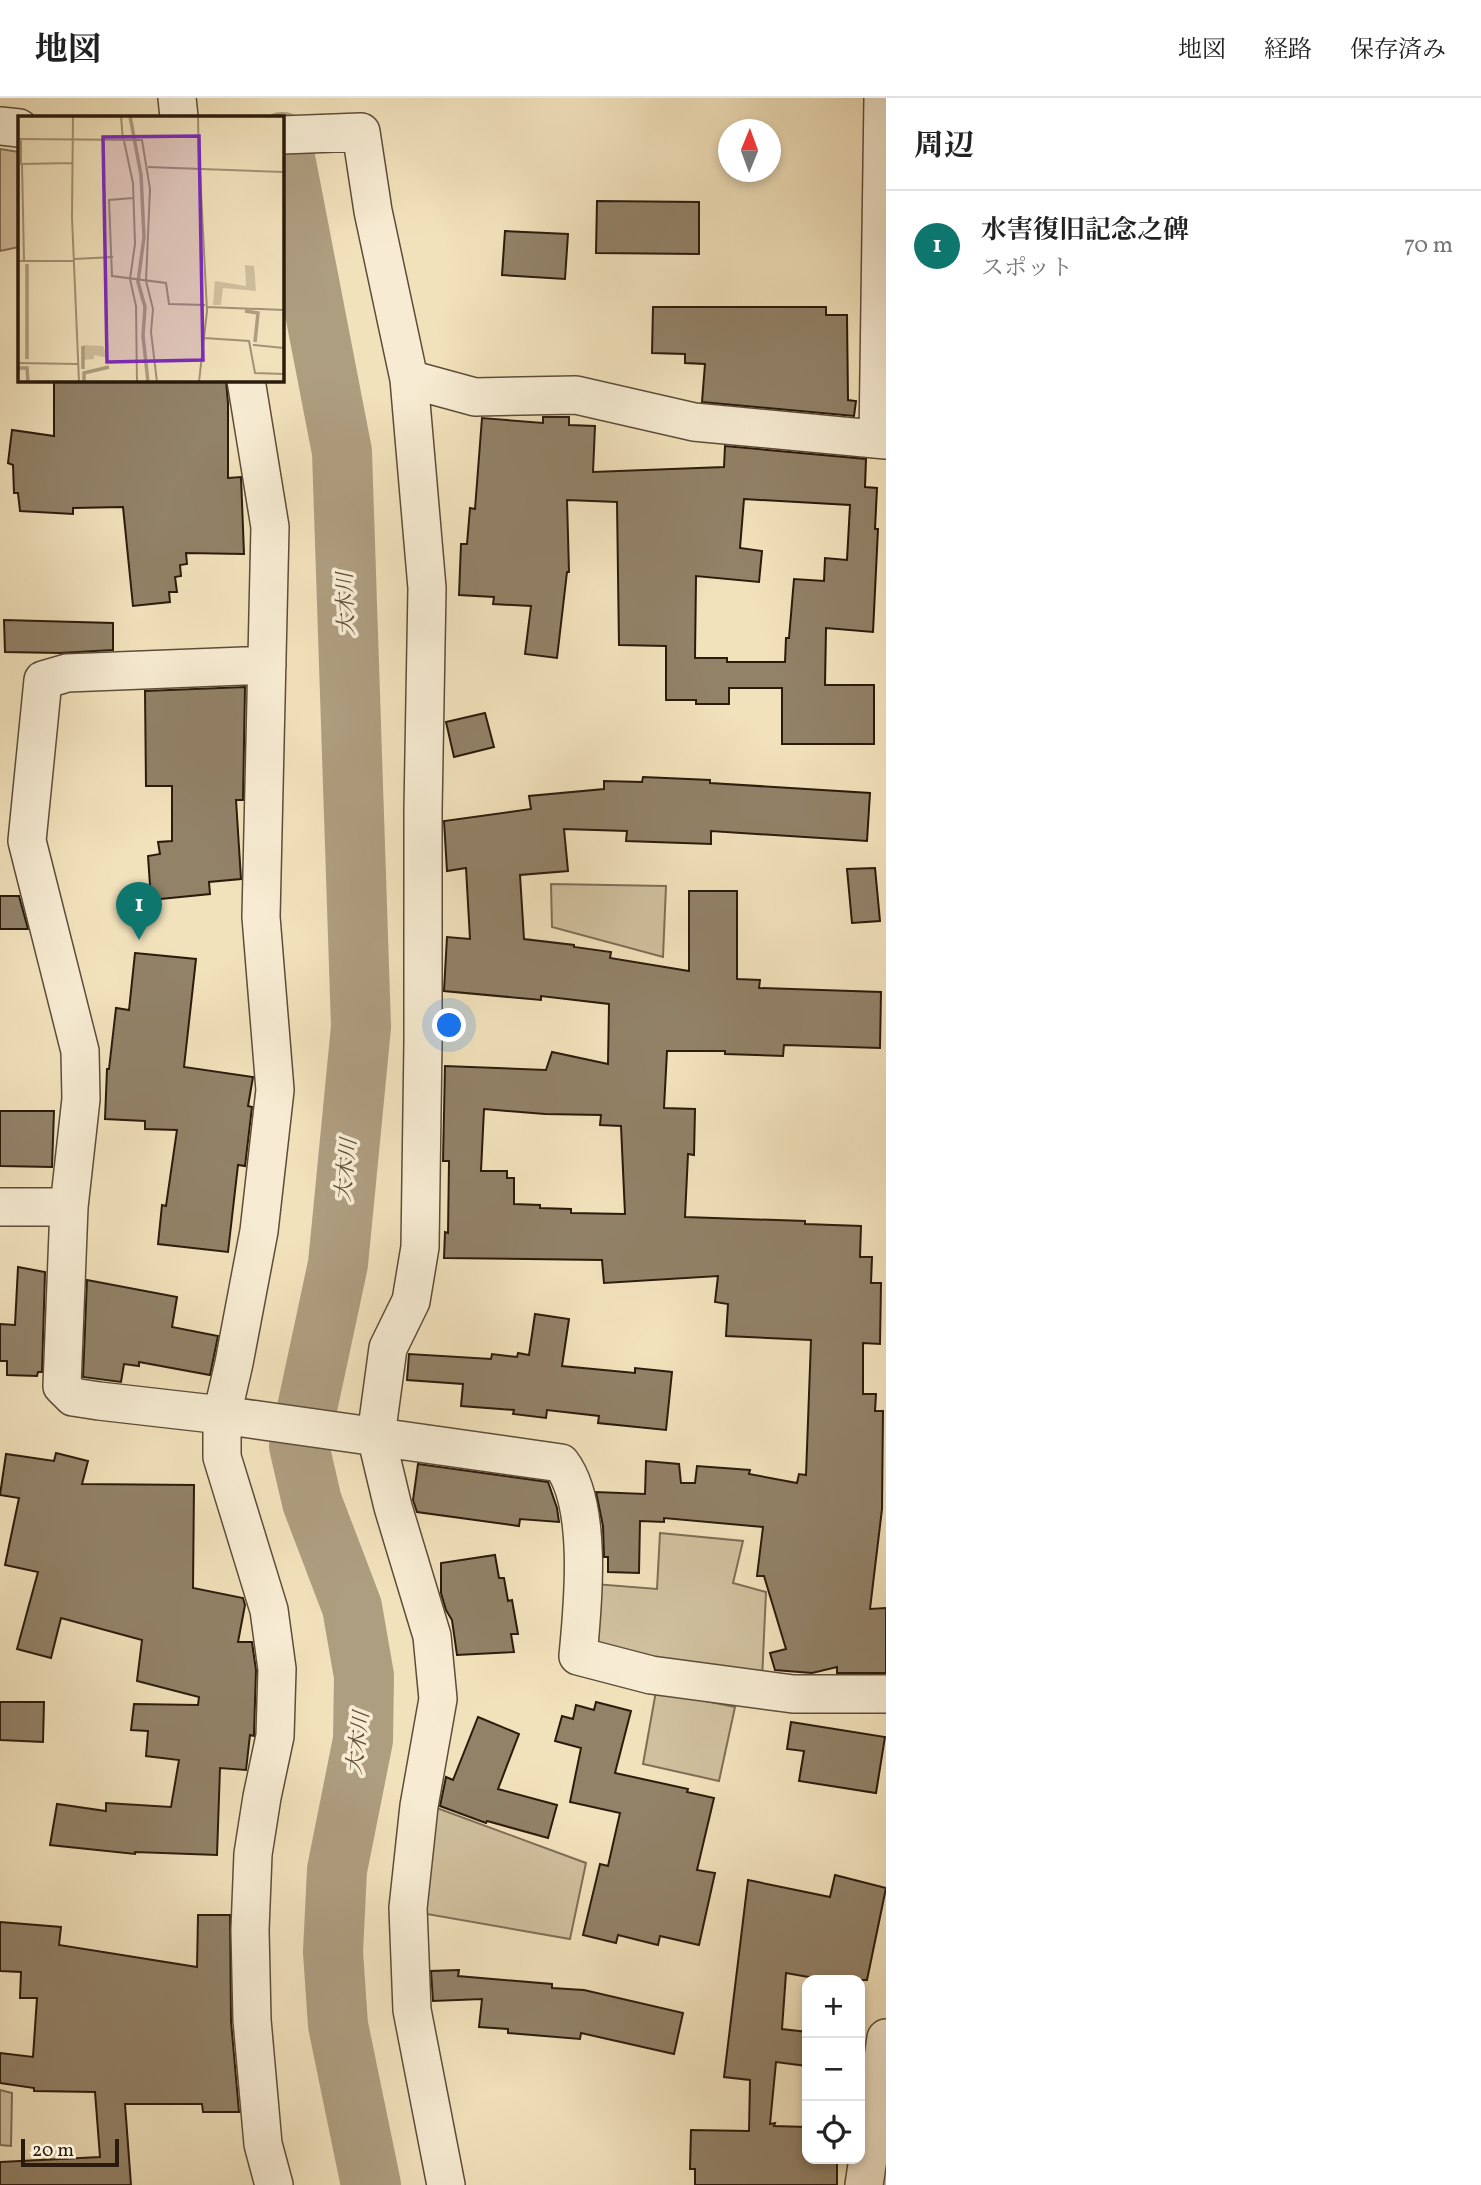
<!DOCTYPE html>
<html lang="ja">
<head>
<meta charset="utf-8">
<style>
  :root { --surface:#fff; --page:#f2f2f2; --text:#222; --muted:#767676; --line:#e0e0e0; --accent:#0f766e }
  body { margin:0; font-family:Vollkorn,"Noto Serif JP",serif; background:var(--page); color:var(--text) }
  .controls { position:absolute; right:21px; bottom:21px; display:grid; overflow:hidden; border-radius:14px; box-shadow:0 4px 10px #0003 }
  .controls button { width:63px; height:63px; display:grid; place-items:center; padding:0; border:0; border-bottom:2px solid var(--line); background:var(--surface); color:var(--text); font:35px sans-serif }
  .compass { position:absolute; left:718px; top:21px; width:63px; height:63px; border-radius:50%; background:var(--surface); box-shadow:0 4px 10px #0003; rotate:1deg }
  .scale { position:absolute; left:21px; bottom:18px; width:98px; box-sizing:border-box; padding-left:7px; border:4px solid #2b1b0d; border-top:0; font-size:19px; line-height:24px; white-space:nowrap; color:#2b1b0d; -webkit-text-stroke:5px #f7ecd3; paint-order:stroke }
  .you { position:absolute; left:450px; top:928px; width:24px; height:24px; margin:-18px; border:5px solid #fff; border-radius:50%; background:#1a73e8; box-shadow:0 0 0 10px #1a73e833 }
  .badge { display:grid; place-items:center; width:46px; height:46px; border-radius:50%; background:var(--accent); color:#fff; font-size:23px; font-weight:700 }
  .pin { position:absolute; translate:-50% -58px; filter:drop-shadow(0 2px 4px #0008) }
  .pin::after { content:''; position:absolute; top:37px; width:24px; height:21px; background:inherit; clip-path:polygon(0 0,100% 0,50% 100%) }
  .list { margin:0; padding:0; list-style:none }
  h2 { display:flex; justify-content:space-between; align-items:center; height:91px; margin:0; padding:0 28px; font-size:30px }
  h2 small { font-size:23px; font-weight:400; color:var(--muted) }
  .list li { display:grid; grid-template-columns:46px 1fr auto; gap:21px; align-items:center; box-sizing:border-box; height:112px; padding:0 28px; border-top:2px solid var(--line) }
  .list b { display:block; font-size:26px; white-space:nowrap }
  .list p { margin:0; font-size:23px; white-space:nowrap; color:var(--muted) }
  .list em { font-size:23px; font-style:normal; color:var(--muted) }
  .icon { flex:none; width:38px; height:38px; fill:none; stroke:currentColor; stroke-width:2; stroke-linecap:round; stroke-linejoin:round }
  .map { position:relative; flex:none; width:886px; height:2087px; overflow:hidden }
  header { display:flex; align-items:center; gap:42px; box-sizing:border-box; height:98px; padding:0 35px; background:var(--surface); border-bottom:2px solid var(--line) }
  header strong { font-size:33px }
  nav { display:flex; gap:38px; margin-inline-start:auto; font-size:24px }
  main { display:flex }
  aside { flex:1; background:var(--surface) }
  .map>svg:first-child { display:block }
</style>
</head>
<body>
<header>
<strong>地図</strong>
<nav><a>地図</a><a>経路</a><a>保存済み</a></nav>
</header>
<main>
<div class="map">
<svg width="886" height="2087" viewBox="0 0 886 2087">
  <rect width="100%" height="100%" fill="#f2e2bc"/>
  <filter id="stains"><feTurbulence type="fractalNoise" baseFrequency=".00286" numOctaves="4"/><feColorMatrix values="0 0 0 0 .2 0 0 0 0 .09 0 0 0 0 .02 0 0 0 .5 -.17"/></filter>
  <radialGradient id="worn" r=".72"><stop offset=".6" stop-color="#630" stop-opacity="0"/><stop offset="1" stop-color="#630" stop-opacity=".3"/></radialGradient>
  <!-- green -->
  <path fill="#d0c09e" stroke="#7e6e56" stroke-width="2" d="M0,51l19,3v95l-19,4z
    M551,786l115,2 -3,71 -111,-30z
    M660,1435l83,8 -10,42 33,9 -4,88 -166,-31 -1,-65 62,5z
    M656,1593l79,16 -16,74 -76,-17z
    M426,1706l160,59 -16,76 -149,-26z
    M0,1992l12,3 -1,53 -11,-1z"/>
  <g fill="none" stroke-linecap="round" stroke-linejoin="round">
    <!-- river -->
    <path stroke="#ae9e80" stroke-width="60" d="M282,44l60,310 19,575 -23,237 -39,182 13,56 40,105 12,69 -1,64 -26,130 -4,82 5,73 33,160"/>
  </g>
  <!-- building -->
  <path fill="#928268" stroke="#2b1b0d" stroke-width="2" fill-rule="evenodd" d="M597,103l102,1v52l-103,-1z
    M505,133l63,3 -3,45 -63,-4z
    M653,209h173v8h21l1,85 8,1 -2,15 -152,-14 3,-38 -20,-1v-9l-33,-1z
    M54,282h172l2,23v75l13,-1 3,77 -58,-1 1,11 -7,1 1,11 -6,1 2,15h-8l1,10 -37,4 -10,-99 -50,1v6l-53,-3 -2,-18h-4l-1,-28 -5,-2 4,-33 42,6z
    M543,319h26v8l26,1 -2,46 131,-5 1,-21 141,13 -1,28 12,1 -2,41h3l-5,103 -47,-4 -1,57h49v59h-92v-56h-53v16h-33v-4h-30v-54l-47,-1 -2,-143 -50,-2 2,72h-2l-10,86 -32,-4 6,-48 -38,-2 1,-7 -35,-2 2,-51h6l3,-36 5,1 7,-91 61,5zM744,401l106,6 -3,55 -22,-2 -1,23 -30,-2 -5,59h-3l-1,24h-58v-4h-32l1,-82 63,6 3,-31 -22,-3z
    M4,522l109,3v27l-53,3 -55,-1z
    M245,589l-2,113h-7l5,79 -32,3 1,12 -59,6 -3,-44 12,-2 -2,-12 14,-1v-55h-26l-1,-95z
    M485,615l9,34 -40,10 -8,-35z
    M643,679l67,3v3l160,10 -3,48 -156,-10v13l-85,-3 1,-10 -63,-2 4,42 -48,4 4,64 50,6v2l37,5 -1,6 79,13v-80h48v88l23,1 -1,8 122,4 -1,56 -96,-3 -1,11 -58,-2v-3h-58l-3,57 31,1 -1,46 -6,-1 -3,63 120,4v3l56,2 -1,31h12l-1,26h10l-1,61 -17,-1v51h13l-1,17h8l-1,98 -12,100 16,-1v65h-49v-6l-25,6 -37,-3 -5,-17 16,-4 -22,-73h-7l6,-49 -99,-9v4l-24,-1 -1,52 -31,-1v-15h-4l-1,-31 -7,-34 49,2 1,-33 33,3 2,19h14l2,-17 53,4 -1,4 48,9 2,-9 7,1 5,-135 -85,-4 2,-32 -13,-2 3,-26 -114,7 -2,-23 -158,-2 1,-26 3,1 1,-72h-6l2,-95 101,4 6,-18 56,12 1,-60 -68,-8v4l-97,-9 3,-54 23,2 -4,-71 -19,3 -3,-50 87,-12 -2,-13 75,-7v-8l38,1zM484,1011l61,5 56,1 -1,10 21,1 4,88 -54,-1v-4l-31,-1v-3l-26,-1v-26h-7v-7h-26z
    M875,770l5,53 -28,2 -5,-54z
    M0,798h19l9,33h-28z
    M135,855l61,6 -12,108 69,10 -5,29 4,1 -7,59 -7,-1 -10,87 -70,-8 4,-39 4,1 11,-76 -32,-1v-8l-40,-2 2,-50h2l7,-61 13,2z
    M0,1013h54l-2,56 -52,-1z
    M18,1169l27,5 -3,100h-4l-1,4 -30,-1v-14h-7v-37l15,1z
    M87,1182l90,17 -5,30 46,9 -8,39 -71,-13v4l-15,-2 -3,18 -38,-5z
    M535,1216l34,5 -7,47 73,7v-5l37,4 -6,58 -68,-7 1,-7 -52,-6 -1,8 -33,-4 1,-4 -53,-4 2,-22 -56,-4 2,-26 82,5 1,-5 25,3 1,-4 11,2z
    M56,1355l32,8 -6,23 112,1 -1,103 50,10 2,7 -7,37h14l4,28 -2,63v3l-4,-1 -4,35 -26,-2 -3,87 -82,-3v2l-85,-9 7,-41 49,7v-8l65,4 8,-47 -33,-4 2,-25 -17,-1 3,-26 64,1 1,-8 -62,-16 5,-41 -81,-22 -10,40 -34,-9 21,-77 -33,-7 14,-67 -19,-3 6,-41 48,7z
    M418,1366l130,18 9,26 2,14 -39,-3 -1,7 -102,-14 -4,-12z
    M495,1457l4,23h5l4,23 4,-1 6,34h-7l3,18 -57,3 -5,-35 -6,-10 -5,-17v-30z
    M0,1604h44l-1,40 -43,-2z
    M596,1604l35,9 -16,62 73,16 -1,3 27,6 -17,72 18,3 -16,72 -39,-9 -2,9 -40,-10 -2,8 -33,-8 17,-71 8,2 12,-53 -50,-11 11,-54 -26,-7 7,-25 11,3 3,-14 18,5z
    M478,1619l41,17 -21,55 59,16 -9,33 -61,-17 -1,2 -46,-17 6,-29 7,3z
    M791,1624l94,15 -9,56 -77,-12 5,-30 -17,-2z
    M835,1777l51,13 -19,92h-42l-39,-7 -4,56 25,3v34l-31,-4 -6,62 5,-1 -1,3 33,1v32h30v26h-142v-16h-5l1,-39 58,1 1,-51 -26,-3 24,-197 82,17z
    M198,1817h32l1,106 8,91h-36l-1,-8h-77l6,81h-131v-23l100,-5 -5,-65 -61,-1v-3l-34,-5v-30l33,4 4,-59h-17l1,-26 -21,-1v-49l61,5 -2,18 138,22z
    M459,1872l-1,6 94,8v4l32,2 99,23 -9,41 -93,-21 -1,6 -72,-6v-4l-29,-2 3,-28 -49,2 -2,-30z"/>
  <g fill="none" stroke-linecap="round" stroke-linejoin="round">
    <!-- minor casing -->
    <g stroke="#5d4d39" stroke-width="40">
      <path id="minor" d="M177,0l2,19
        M0,28l19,2
        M282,37l79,-3 12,79 36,168 18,209 -4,222v232l-3,205 -9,54 -23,47 -12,88 17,71 39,129 6,63 -19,107 -11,102 4,102 34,175
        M409,281l66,18 101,-2 118,27 192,18
        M246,282l24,147 -9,390 14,173 -16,141 -25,132 -12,52v42l47,153 8,59 -2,67 -13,61 -9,57 -3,76 2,90 11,124 11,41
        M878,341l5,-341
        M267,567l-200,8 -24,7 -16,161 53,210 1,48 -12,108 -7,179 11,11 26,4 123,14 339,48c32,42 22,141 17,193l73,19 142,19h93
        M0,1109h69
        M864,2087l22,-147"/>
    </g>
    <!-- minor -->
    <use href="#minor" stroke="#f7ecd3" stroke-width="37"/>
  </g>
  <g text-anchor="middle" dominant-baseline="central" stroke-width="7" stroke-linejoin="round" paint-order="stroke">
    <!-- water labels -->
    <g font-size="21" font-style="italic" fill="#5f4f3b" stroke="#f7ecd3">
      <text transform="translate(347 506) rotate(-92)">大木川</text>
      <text transform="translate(347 1072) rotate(-84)">大木川</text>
      <text transform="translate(359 1645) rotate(-83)">大木川</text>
    </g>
  </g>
  <!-- overview -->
  <g transform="translate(18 18)">
    <rect width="266" height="266" fill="#f2e2bc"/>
    <path d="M227,149l9,1 2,25 -33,-3 -2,17h-8l2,-24 31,5zM65,229l20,1 5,12 -14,-3v4l-11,1z" fill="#d0c09e"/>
    <path fill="none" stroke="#ae9e80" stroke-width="3.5" d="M112,0l11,59 3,62 -6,45 7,25 -2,29 5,46M9,148v95M227,195l13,2 -3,29M65,230v23M0,252h9l1,14M66,266v-9l25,-6"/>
    <path fill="none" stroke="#a29276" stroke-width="2" d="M55,0l-1,101 7,165M103,0l2,25M180,0l1,56M0,23l124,1 8,49 -4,92 7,28 -2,23 6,50M3,23v25l51,-1M106,25l9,42 2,61 -5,35 6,27 1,76M4,48l2,97M130,51l136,5M115,82l-24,2 3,76 54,7 3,21 36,1M56,143l39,-2M0,145h56M189,191l77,3M186,222l45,3 6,32 29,1M235,229l31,3M0,247l60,1M181,266l8,-71 -7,-139"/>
    <path fill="#7b2cbf" fill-opacity="0.15" stroke="#7b2cbf" stroke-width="3.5" d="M181,20l4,224 -96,2 -4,-225z"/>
    <rect width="266" height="266" fill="none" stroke="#2b1b0d" stroke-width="3.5"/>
  </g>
  <rect width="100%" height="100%" filter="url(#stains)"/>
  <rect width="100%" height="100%" fill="url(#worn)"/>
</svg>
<div class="controls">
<button>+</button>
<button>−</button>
<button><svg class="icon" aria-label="locate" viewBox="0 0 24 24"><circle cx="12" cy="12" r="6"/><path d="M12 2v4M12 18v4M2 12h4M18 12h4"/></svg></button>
</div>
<svg class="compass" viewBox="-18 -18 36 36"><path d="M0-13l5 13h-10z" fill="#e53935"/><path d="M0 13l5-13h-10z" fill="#767676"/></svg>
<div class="scale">20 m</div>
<div class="you"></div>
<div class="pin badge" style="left:139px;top:842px">1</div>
</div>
<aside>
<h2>周辺<small></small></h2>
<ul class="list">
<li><span class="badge">1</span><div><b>水害復旧記念之碑</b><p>スポット</p></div><em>70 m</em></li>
</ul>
</aside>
</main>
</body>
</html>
